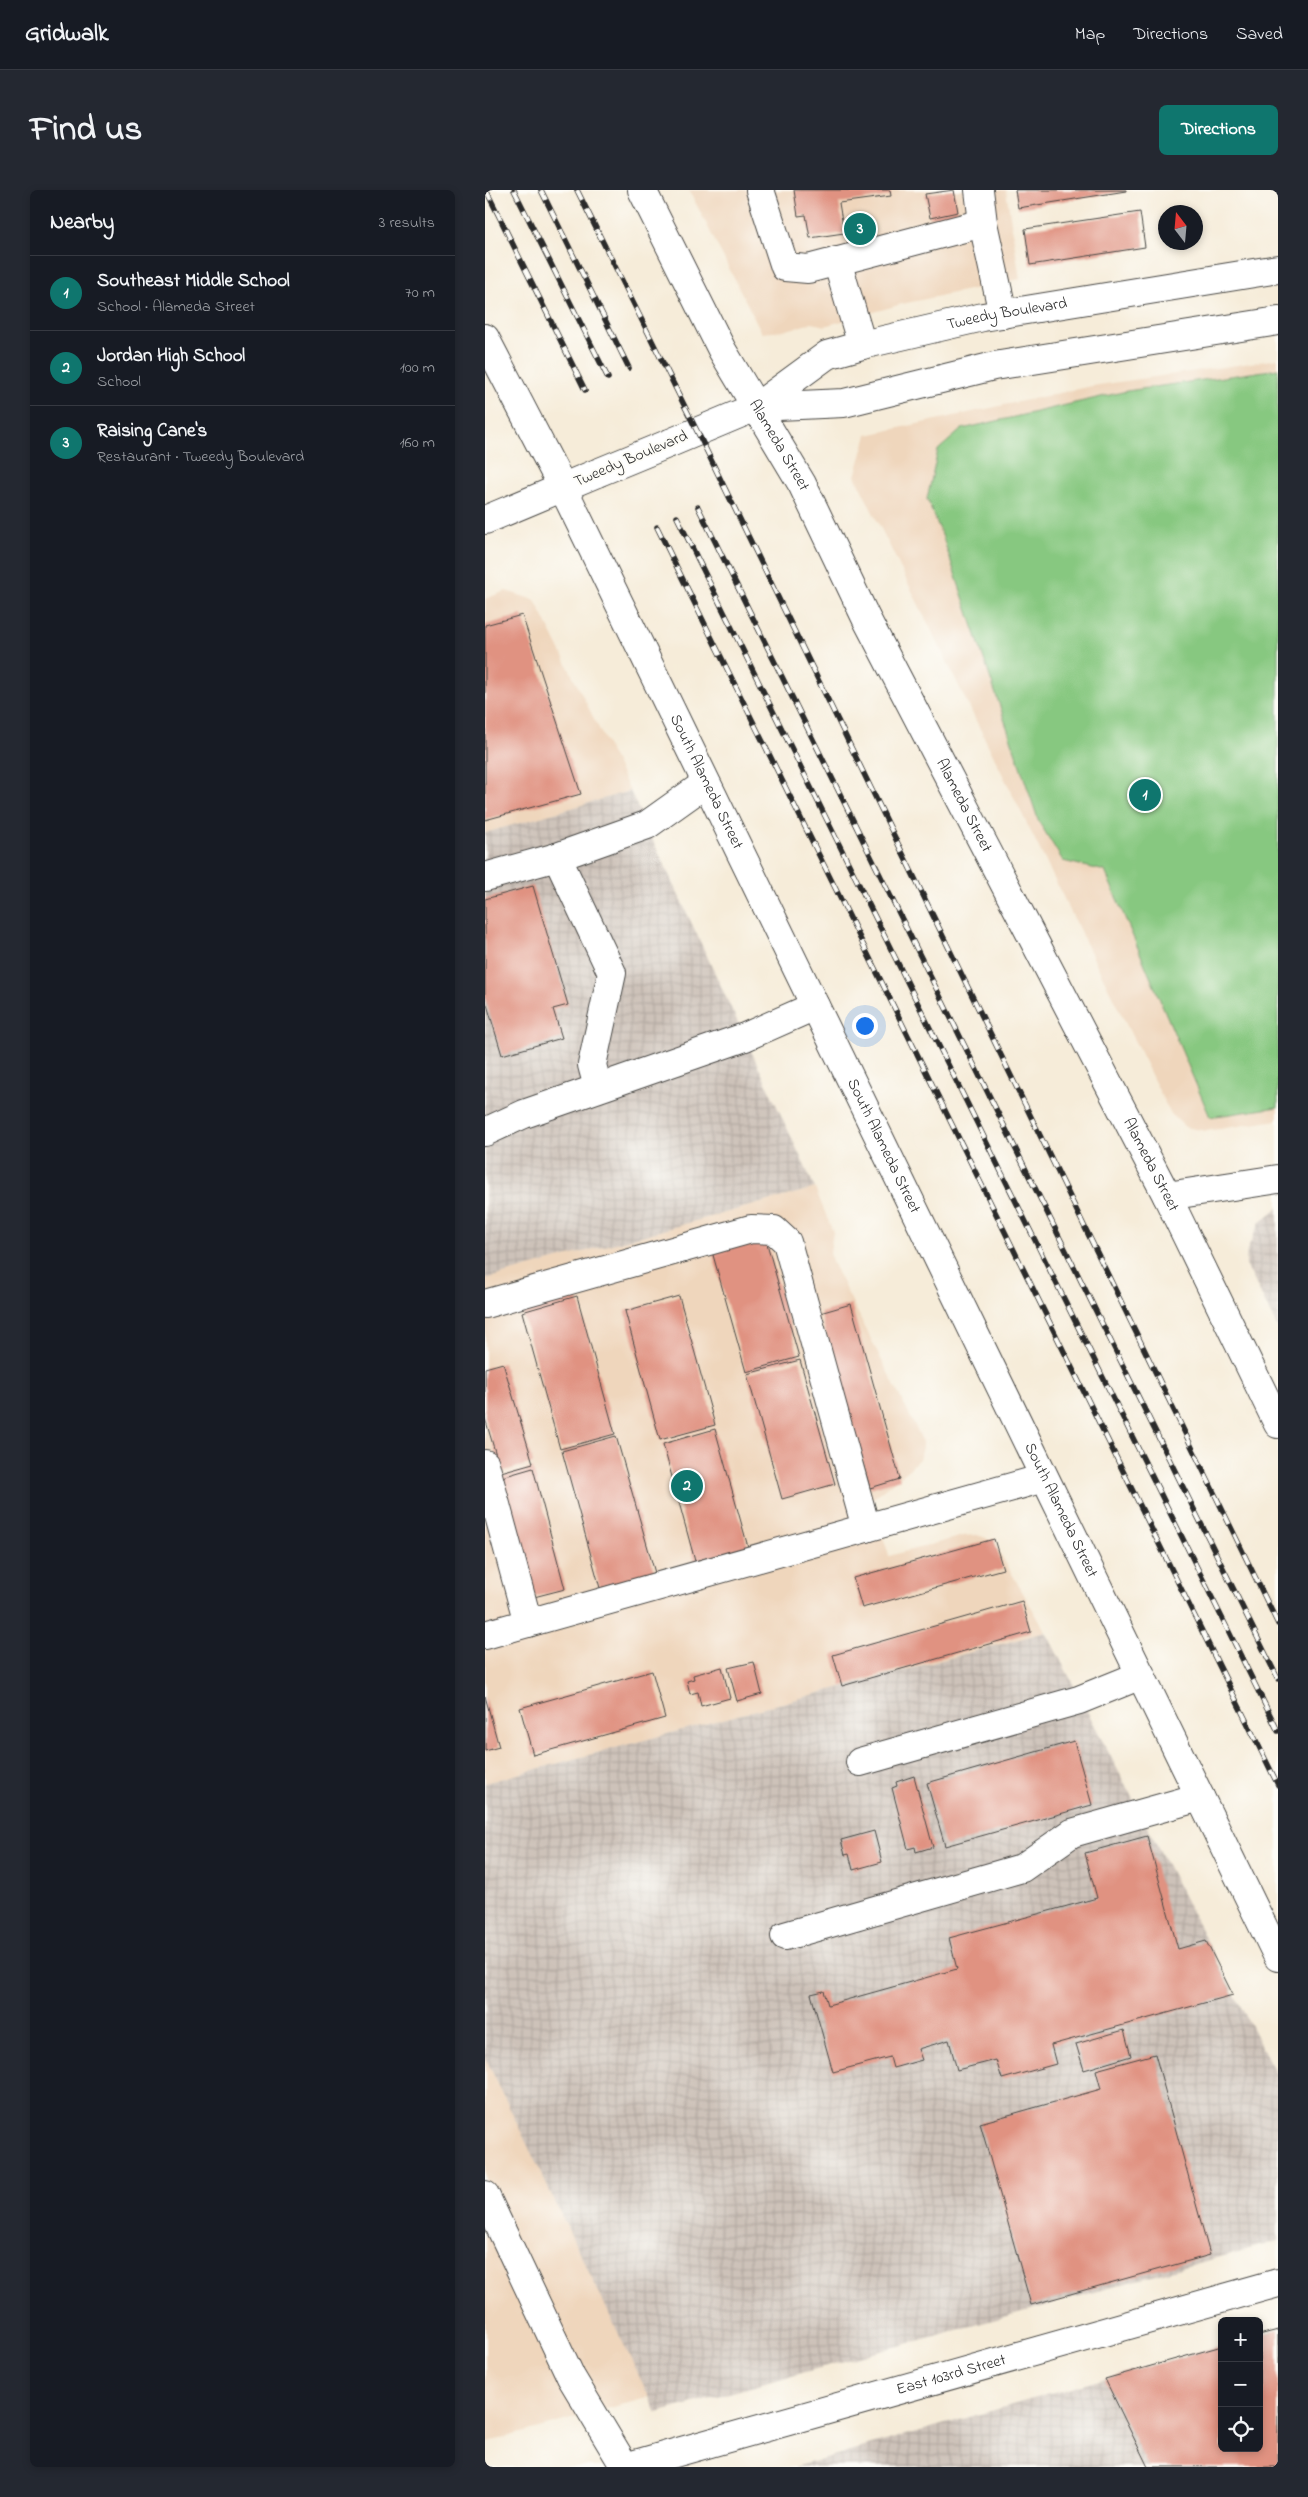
<!DOCTYPE html>
<html lang="en">
<head>
<meta charset="utf-8">
<style>
  :root { --surface:#171b24; --page:#242831; --text:#f1f3f6; --muted:#9ea1a6; --line:#363941; --accent:#0f766e }
  body { margin:0; font-family:"Indie Flower",sans-serif; background:var(--page); color:var(--text) }
  .controls { position:absolute; right:15px; bottom:15px; display:grid; overflow:hidden; border-radius:8px; box-shadow:0 2px 8px #0003 }
  .controls button { width:45px; height:45px; display:grid; place-items:center; padding:0; border:0; border-bottom:1px solid var(--line); background:var(--surface); color:var(--text); font:25px sans-serif }
  .compass { position:absolute; left:673px; top:15px; width:45px; height:45px; border-radius:50%; background:var(--surface); box-shadow:0 2px 8px #0003; rotate:344deg }
  .you { position:absolute; left:379px; top:835px; width:18px; height:18px; margin:-12px; border:4px solid #fff; border-radius:50%; background:#1a73e8; box-shadow:0 0 0 8px #1a73e833 }
  .badge { display:grid; place-items:center; width:32px; height:32px; border-radius:50%; background:var(--accent); color:#fff; font-size:16px; font-weight:700 }
  .pin { position:absolute; translate:-50% -50%; border:2px solid #fff; box-shadow:0 1px 5px #0006 }
  .list { margin:0; padding:0; list-style:none }
  h2 { display:flex; justify-content:space-between; align-items:center; height:65px; margin:0; padding:0 20px; font-size:21px }
  h2 small { font-size:16px; font-weight:400; color:var(--muted) }
  .list li { display:grid; grid-template-columns:32px 1fr auto; gap:15px; align-items:center; box-sizing:border-box; height:75px; padding:0 20px; border-top:1px solid var(--line) }
  .list b { display:block; font-size:19px; white-space:nowrap }
  .list p { margin:0; font-size:16px; white-space:nowrap; color:var(--muted) }
  .list em { font-size:16px; font-style:normal; color:var(--muted) }
  .icon { flex:none; width:28px; height:28px; fill:none; stroke:currentColor; stroke-width:2; stroke-linecap:round; stroke-linejoin:round }
  .map { position:relative; flex:none; width:793px; height:2277px; overflow:hidden; border-radius:8px }
  header { display:flex; align-items:center; gap:30px; box-sizing:border-box; height:70px; padding:0 25px; background:var(--surface); border-bottom:1px solid var(--line) }
  header strong { font-size:24px }
  nav { display:flex; gap:28px; margin-inline-start:auto; font-size:18px }
  .intro { display:flex; align-items:center; justify-content:space-between; box-sizing:border-box; height:120px; padding:0 30px }
  h1 { margin:0; font-size:35px }
  .button { padding:12px 22px; border-radius:8px; background:var(--accent); color:#fff; font-size:18px; font-weight:700 }
  main { display:flex; gap:30px; padding:0 30px }
  aside { flex:1; background:var(--surface); border-radius:8px; box-shadow:0 2px 8px #0003 }
  .map>svg:first-child { display:block }
</style>
</head>
<body>
<header>
<strong>Gridwalk</strong>
<nav><a>Map</a><a>Directions</a><a>Saved</a></nav>
</header>
<div class="intro"><h1>Find us</h1><a class="button">Directions</a></div>
<main>
<aside>
<h2>Nearby<small>3 results</small></h2>
<ul class="list">
<li><span class="badge">1</span><div><b>Southeast Middle School</b><p>School · Alameda Street</p></div><em>70 m</em></li>
<li><span class="badge">2</span><div><b>Jordan High School</b><p>School</p></div><em>100 m</em></li>
<li><span class="badge">3</span><div><b>Raising Cane's</b><p>Restaurant · Tweedy Boulevard</p></div><em>160 m</em></li>
</ul>
</aside>
<div class="map">
<svg width="793" height="2277" viewBox="0 0 793 2277">
  <defs>
    <pattern id="industrial-grid" width="8" height="8" patternUnits="userSpaceOnUse" patternTransform="scale(1.25)"><rect width="8" height="8" fill="#cdc2b9"/><path d="M0 4h8M4 0v8" fill="none" stroke="#b0a79f"/></pattern>
  </defs>
  <rect width="100%" height="100%" fill="#fdfcf7"/>
  <filter id="ink" filterUnits="userSpaceOnUse"><feTurbulence type="fractalNoise" baseFrequency=".02" numOctaves="2"/><feDisplacementMap in="SourceGraphic" scale="10" xChannelSelector="R" yChannelSelector="G"/><feConvolveMatrix kernelMatrix="1 2 1 2 8 2 1 2 1" color-interpolation-filters="sRGB"/></filter>
  <filter id="wash" filterUnits="userSpaceOnUse"><feTurbulence type="fractalNoise" baseFrequency=".0096" numOctaves="4" result="noise"/><feDisplacementMap in="SourceGraphic" scale="20" xChannelSelector="R" yChannelSelector="G"/><feGaussianBlur stdDeviation="1.12" result="paint"/><feColorMatrix in="noise" values="0 0 0 0 0 0 0 0 0 0 0 0 0 0 0 0 0 1.4 0 .05"/><feComposite in="paint" operator="in"/></filter>
  <g filter="url(#wash)">
    <rect width="100%" height="100%" fill="#f6ecd9"/>
    <!-- built -->
    <path fill="#efd6bc" d="M204,0h317l14,89 -118,25 -77,22 -13,-3 -29,8 -21,2z
      M793,169v761l-72,11 -21,-4 -15,-14 -315,-637 12,-41 225,-49z
      M21,401l29,9 95,191 -145,42v-234z
      M330,998l18,44 -3,20 2,10 89,176 2,10 -4,11 -13,13 -34,27 17,57 74,-20 14,-1 9,3 9,7 51,87 -561,151v-504z
      M0,1867l165,340 -165,46z"/>
    <!-- industrial -->
    <path fill="url(#industrial-grid)" d="M145,601l185,397 -330,91v-446z
      M793,1018v121l-32,-65 1,-14 13,-28z
      M561,1442l232,446v163l-621,172 -172,-356v-274z
      M793,2139v138h-484l428,-122v103h37v-114z"/>
    <!-- garden -->
    <path fill="#87c880" stroke="#597a56" d="M793,179v738l-68,10 -105,-246 -42,-10 -24,-39 -97,-287 -15,-36 11,-49 24,-21 165,-38z"/>
    <g id="blocks">
      <!-- building -->
      <path fill="#e09281" d="M309,0h96l1,6 -52,7 5,30 -34,5 -4,-23 -8,1z
        M469,0l4,22 -28,6 -5,-24z
        M530,0h111v1l-108,17z
        M655,22l5,35 -115,18 -5,-36z
        M37,425l59,179 -96,26v-195z
        M48,696l35,119 -15,4 9,29 -60,17 -17,-57v-99z
        M279,1043l35,124 -53,15 -35,-124z
        M92,1106l38,138 -55,15 -38,-137z
        M194,1106l36,129 -55,15 -35,-129z
        M366,1114l49,175 -30,9 -50,-175z
        M315,1170l35,124 -53,15 -35,-125z
        M18,1173l30,100 -32,9 -16,-54v-50z
        M230,1239l33,118 -53,14 -32,-117z
        M131,1246l39,137 -55,15 -38,-137z
        M48,1278l32,121 -31,8 -32,-120z
        M509,1349l9,30 -141,39 -9,-30z
        M537,1411l9,31 -189,54 -9,-31z
        M269,1472l8,32 -25,7 -9,-33z
        M237,1477l8,31 -29,8 -3,-14 -8,2 -3,-13 7,-2 -1,-4z
        M167,1481l13,47 -132,37 -13,-47z
        M0,1506l14,51 -14,4z
        M589,1551l18,64 -147,41 -18,-63z
        M429,1586l19,71 -17,5 -1,-5 -7,2 -16,-61 5,-2 -1,-4z
        M389,1641l8,31 -29,8 -4,-16 -4,1 -4,-15z
        M662,1646l31,113 28,-8 27,54 -182,50 5,19 -54,15 -6,-19 -39,10 -8,-30 -31,9 4,11 -29,8 -3,-11 -57,15 -22,-78 13,-3 4,14 129,-36 -8,-31 148,-40 -12,-45z
        M639,1840l7,26 -47,14 -8,-26z
        M670,1864l55,201 -179,50 -51,-182 121,-34 -5,-19z
        M793,2140v137h-130l-43,-88 117,-33v102h37v-113z"/>
    </g>
  </g>
  <g filter="url(#ink)">
    <use href="#blocks" fill-opacity="0" stroke="#494845" stroke-width="1"/>
    <g fill="none" stroke-linecap="round" stroke-linejoin="round">
      <!-- minor casing -->
      <g stroke="#494845" stroke-width="30">
        <g id="minor">
          <path id="s1" d="M157,0l80,160 80,134 64,134 301,578 111,228"/>
          <path d="M275,0l25,77 23,2 175,-46"/>
          <path d="M494,0l4,33 20,91"/>
          <path d="M352,71l25,84"/>
          <path d="M72,667l55,116 -20,92 6,22"/>
          <path d="M0,687l72,-20 90,-32 59,-42"/>
          <path d="M0,942l39,-18 221,-77 70,-31"/>
          <path d="M682,1006l111,-17"/>
          <path d="M0,1114l266,-75 23,1 13,12 79,286"/>
          <path d="M0,1274l43,159"/>
          <path d="M0,1445l559,-157"/>
          <path d="M375,1572l219,-62 62,-25"/>
          <path d="M300,1746l237,-68 50,-35 128,-36"/>
          <path d="M0,2005l86,182 54,90"/>
          <path id="s2" d="M140,2277l653,-184"/>
        </g>
      </g>
      <!-- major casing -->
      <g stroke="#494845" stroke-width="30">
        <g id="major">
          <path id="s3" d="M0,148l78,150 715,1469"/>
          <path d="M271,217l88,-4 150,-37 284,-45"/>
          <path id="s4" d="M185,253l86,-36 71,-52 35,-10 121,-28 295,-48"/>
          <path d="M0,330l112,-47"/>
        </g>
      </g>
      <!-- minor -->
      <use href="#minor" stroke="#fff" stroke-width="28"/>
      <!-- major -->
      <use href="#major" stroke="#fff" stroke-width="28"/>
      <!-- rail casing -->
      <g stroke="#2b2b2b" stroke-width="5.5">
        <path id="rail" d="M1,0l99,200
          M29,0l94,188
          M56,0l88,178
          M92,0l120,241 581,1193
          M213,317l580,1172
          M192,327l601,1214
          M172,337l621,1258"/>
      </g>
      <!-- rail -->
      <use href="#rail" stroke="#fdfcf7" stroke-width="4" stroke-dasharray="11" stroke-linecap="butt"/>
      <!-- major-bridge casing -->
      <g stroke="#494845" stroke-width="30" stroke-linecap="butt">
        <path id="major-bridge" d="M112,283l73,-30"/>
      </g>
      <!-- major-bridge -->
      <use href="#major-bridge" stroke="#fff" stroke-width="28"/>
    </g>
  </g>
  <g text-anchor="middle" dominant-baseline="central" stroke-width="4" stroke-linejoin="round" paint-order="stroke">
    <!-- street labels -->
    <g font-size="16" fill="#2b2b2b" stroke="#fdfcf7">
      <text stroke="none"><textPath href="#s4" startOffset="366">Tweedy Boulevard</textPath></text>
      <text stroke="none"><textPath href="#s1" startOffset="290">Alameda Street</textPath></text>
      <text transform="translate(146 269) rotate(-23)">Tweedy Boulevard</text>
      <text stroke="none"><textPath href="#s3" startOffset="496">South Alameda Street</textPath></text>
      <text stroke="none"><textPath href="#s1" startOffset="695">Alameda Street</textPath></text>
      <text stroke="none"><textPath href="#s3" startOffset="901">South Alameda Street</textPath></text>
      <text stroke="none"><textPath href="#s1" startOffset="1100">Alameda Street</textPath></text>
      <text stroke="none"><textPath href="#s3" startOffset="1306">South Alameda Street</textPath></text>
      <text stroke="none"><textPath href="#s2" startOffset="339">East 103rd Street</textPath></text>
    </g>
  </g>
</svg>
<div class="controls">
<button>+</button>
<button>−</button>
<button><svg class="icon" aria-label="locate" viewBox="0 0 24 24"><circle cx="12" cy="12" r="6"/><path d="M12 2v4M12 18v4M2 12h4M18 12h4"/></svg></button>
</div>
<svg class="compass" viewBox="-18 -18 36 36"><path d="M0-13l5 13h-10z" fill="#e53935"/><path d="M0 13l5-13h-10z" fill="#9ea1a6"/></svg>
<div class="you"></div>
<div class="pin badge" style="left:660px;top:605px">1</div>
<div class="pin badge" style="left:202px;top:1296px">2</div>
<div class="pin badge" style="left:375px;top:39px">3</div>
</div>
</main>
</body>
</html>
